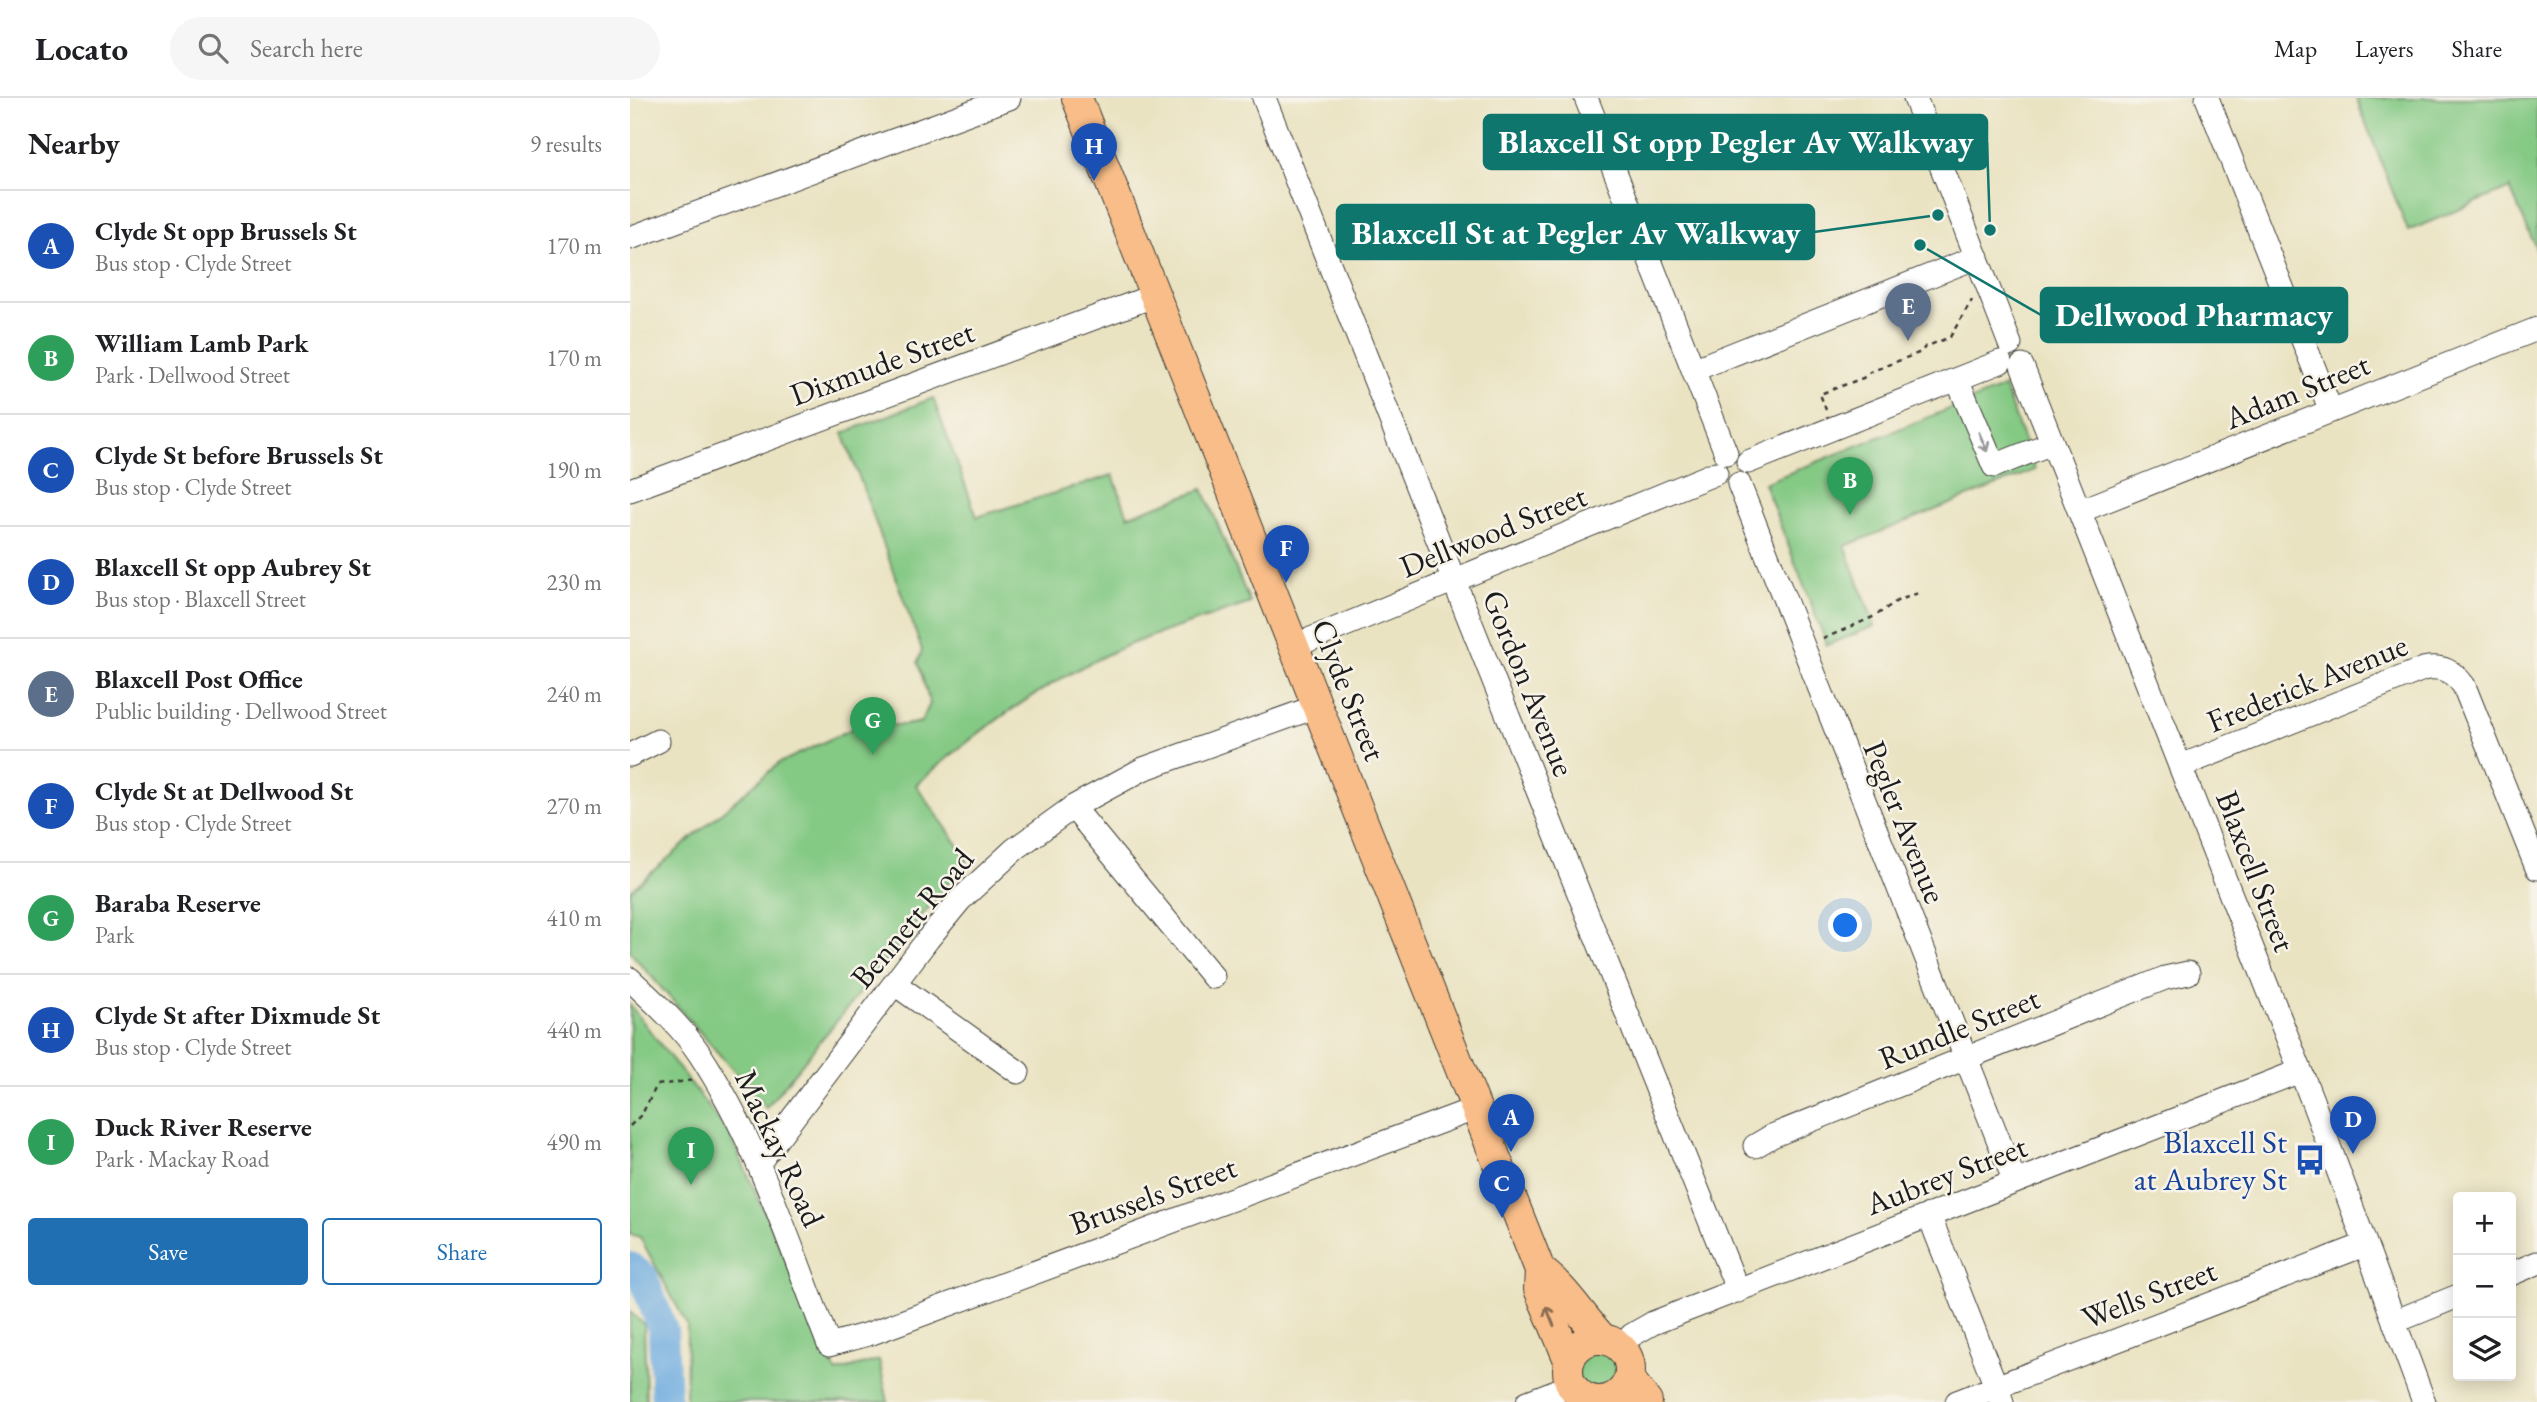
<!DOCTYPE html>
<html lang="en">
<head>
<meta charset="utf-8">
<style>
  :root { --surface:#fff; --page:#f6f6f6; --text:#202124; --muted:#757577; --line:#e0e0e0; --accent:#1f6fb2 }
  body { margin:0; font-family:"EB Garamond",serif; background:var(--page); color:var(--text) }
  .controls { position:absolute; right:21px; bottom:21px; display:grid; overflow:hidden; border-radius:7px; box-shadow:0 4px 18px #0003 }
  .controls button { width:63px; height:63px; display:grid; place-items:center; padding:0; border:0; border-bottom:2px solid var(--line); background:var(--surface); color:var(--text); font:35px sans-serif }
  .you { position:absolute; left:1216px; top:828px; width:24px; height:24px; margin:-18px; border:5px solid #fff; border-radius:50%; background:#1a73e8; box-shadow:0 0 0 10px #1a73e833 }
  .badge { display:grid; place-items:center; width:46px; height:46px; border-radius:50%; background:var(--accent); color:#fff; font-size:23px; font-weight:700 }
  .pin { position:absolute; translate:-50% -58px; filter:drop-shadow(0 2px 4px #0008) }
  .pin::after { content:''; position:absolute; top:37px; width:24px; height:21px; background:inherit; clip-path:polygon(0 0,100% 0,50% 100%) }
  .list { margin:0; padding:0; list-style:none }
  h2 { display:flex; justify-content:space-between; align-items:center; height:91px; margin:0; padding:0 28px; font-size:30px }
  h2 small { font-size:23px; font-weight:400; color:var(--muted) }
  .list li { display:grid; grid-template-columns:46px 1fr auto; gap:21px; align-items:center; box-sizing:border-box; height:112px; padding:0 28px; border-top:2px solid var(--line) }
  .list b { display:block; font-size:26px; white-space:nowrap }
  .list p { margin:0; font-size:23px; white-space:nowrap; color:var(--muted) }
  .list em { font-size:23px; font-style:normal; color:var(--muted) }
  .actions { display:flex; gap:14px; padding:21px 28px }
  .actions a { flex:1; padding:16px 0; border:2px solid var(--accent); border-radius:7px; text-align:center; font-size:24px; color:var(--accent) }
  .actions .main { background:var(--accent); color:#fff }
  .icon { flex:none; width:38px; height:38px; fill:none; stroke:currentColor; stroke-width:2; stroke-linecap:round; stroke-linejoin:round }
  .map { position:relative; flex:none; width:1907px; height:1304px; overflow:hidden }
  header { display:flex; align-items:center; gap:42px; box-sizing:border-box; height:98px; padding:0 35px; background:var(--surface); border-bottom:2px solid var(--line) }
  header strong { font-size:33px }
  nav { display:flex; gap:38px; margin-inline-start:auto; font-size:24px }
  .search { width:490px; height:63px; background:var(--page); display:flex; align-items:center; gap:18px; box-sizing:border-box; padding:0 24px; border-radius:38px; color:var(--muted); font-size:26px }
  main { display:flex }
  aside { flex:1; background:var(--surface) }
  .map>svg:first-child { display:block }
</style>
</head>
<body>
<header>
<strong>Locato</strong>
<div class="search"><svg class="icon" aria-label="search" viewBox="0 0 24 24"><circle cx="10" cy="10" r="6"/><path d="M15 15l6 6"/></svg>Search here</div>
<nav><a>Map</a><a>Layers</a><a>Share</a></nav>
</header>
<main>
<aside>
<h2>Nearby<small>9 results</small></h2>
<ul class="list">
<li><span class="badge" style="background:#1a4fb4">A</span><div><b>Clyde St opp Brussels St</b><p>Bus stop · Clyde Street</p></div><em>170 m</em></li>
<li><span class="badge" style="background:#2e9e5b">B</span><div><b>William Lamb Park</b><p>Park · Dellwood Street</p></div><em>170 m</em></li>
<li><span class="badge" style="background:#1a4fb4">C</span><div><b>Clyde St before Brussels St</b><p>Bus stop · Clyde Street</p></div><em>190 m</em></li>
<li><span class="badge" style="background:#1a4fb4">D</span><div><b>Blaxcell St opp Aubrey St</b><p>Bus stop · Blaxcell Street</p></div><em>230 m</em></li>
<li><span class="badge" style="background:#5c6f8a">E</span><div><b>Blaxcell Post Office</b><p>Public building · Dellwood Street</p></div><em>240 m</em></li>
<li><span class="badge" style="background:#1a4fb4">F</span><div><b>Clyde St at Dellwood St</b><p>Bus stop · Clyde Street</p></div><em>270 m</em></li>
<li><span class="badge" style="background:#2e9e5b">G</span><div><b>Baraba Reserve</b><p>Park</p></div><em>410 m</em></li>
<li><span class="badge" style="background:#1a4fb4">H</span><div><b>Clyde St after Dixmude St</b><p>Bus stop · Clyde Street</p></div><em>440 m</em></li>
<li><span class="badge" style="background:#2e9e5b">I</span><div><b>Duck River Reserve</b><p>Park · Mackay Road</p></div><em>490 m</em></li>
</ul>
<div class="actions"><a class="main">Save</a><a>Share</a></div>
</aside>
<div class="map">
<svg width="1907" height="1304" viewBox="0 0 1907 1304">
  <rect width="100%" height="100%" fill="#f7f3e8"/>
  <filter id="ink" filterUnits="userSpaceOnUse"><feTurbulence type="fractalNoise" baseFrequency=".0143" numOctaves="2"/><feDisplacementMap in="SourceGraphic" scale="14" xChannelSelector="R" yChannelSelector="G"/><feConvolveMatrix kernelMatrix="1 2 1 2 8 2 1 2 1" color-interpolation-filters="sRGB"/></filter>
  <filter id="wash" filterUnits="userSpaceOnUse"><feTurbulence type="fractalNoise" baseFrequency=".00686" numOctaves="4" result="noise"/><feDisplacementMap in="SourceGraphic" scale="28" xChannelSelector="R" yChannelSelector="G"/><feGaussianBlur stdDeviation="1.57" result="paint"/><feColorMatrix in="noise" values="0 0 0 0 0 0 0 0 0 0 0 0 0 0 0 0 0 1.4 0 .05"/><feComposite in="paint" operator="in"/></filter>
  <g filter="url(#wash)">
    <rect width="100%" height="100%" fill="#eae3c2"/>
    <!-- green -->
    <path fill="#84c984" stroke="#507250" stroke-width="2" d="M1726,0h181v153l-27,-63 -102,43z
      M1374,289l31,83 -190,76 30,80 -48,19 -63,-162z
      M303,300l44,119 136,-42 15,41 75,-27 47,114c-45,16 -93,29 -136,48 -73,34 -138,80 -198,134l52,74 -202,249 -136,-156v-61l149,-128 81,-38h45l16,-3 9,-18 -12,-42 4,-12 -79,-217z
      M0,907l100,130 106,237 43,-12 9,42h-202l1,-77 -47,-88 -10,-3z
      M0,1214l14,12 2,78h-16z
      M947 1273a21 21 0 1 1 42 0a21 21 0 1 1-42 0Z"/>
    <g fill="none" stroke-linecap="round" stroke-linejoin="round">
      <!-- river -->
      <path stroke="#6dabdf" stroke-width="30" d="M0,1169l13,10 20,53 3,72"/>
    </g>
  </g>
  <g filter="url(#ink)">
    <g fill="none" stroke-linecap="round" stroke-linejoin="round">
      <!-- minor casing -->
      <g stroke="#3b3a35" stroke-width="25">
        <path id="minor" d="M634,0l202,513 272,680
          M956,0l140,355
          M1285,0l95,246
          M1577,0l124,313
          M0,140l379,-140
          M1392,268l290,734 112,302
          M1063,272l284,-113
          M1327,281l37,87 58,-23
          M1118,364l252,-100
          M1109,386l276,698
          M0,392l526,-195
          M1450,413l457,-182
          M664,548l422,-173
          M0,657l28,-14
          M1551,668l242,-97c19,-4 30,2 41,17l73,182
          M443,709l140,170
          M0,881c24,23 50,46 69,74 59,89 91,194 130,292l43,-12 605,-225
          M265,886l123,88
          M1125,1048l17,-10 393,-158 23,-5
          M128,1066l170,-225 32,-39 55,-51 58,-42 70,-38 175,-63
          M1299,1117l73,187
          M1881,1176l26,-11
          M1764,1224l64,-26
          M991,1249l11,-12 21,-12 647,-252
          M898,1304l44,-17
          M1327,1304l407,-157"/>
      </g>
      <!-- major casing -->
      <g stroke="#3b3a35" stroke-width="32">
        <path id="major" d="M447,0l463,1172 -1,19 30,71
          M910,1172c25,18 41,46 62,68
          M938 1272a31 31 0 1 1 62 0a31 31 0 1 1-62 0Z
          M999,1280l18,24"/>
      </g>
      <!-- path -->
      <path stroke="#3b3a35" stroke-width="2.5" stroke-dasharray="5 5" stroke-linecap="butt" d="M1196,312l-6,-16 43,-16 7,-6 51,-20 4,-5 25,-10 22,-37
        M1193,541l52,-23 22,-15 24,-9
        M0,1028l12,-12 15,-29 38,-5"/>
      <!-- minor -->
      <use href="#minor" stroke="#fff" stroke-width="23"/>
      <!-- major -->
      <use href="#major" stroke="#f8bd88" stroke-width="30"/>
    </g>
    <!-- one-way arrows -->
    <defs><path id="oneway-shaft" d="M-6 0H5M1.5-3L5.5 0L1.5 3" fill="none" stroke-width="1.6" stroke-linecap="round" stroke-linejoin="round" transform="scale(1.75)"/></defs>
    <use stroke="#999" href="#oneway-shaft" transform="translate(1353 344) rotate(67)"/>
    <use stroke="#8a6c52" href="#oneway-shaft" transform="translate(920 1218) rotate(-112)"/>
  </g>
  <!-- icons -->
  <defs>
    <g id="bus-bare" transform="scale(2.415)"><path d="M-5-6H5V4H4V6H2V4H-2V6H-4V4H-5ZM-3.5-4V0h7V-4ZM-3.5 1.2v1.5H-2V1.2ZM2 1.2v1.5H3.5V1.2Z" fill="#1a4fb4" stroke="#f7f3e8" stroke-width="2.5" paint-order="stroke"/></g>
  </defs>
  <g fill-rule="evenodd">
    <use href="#bus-bare" x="1680" y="1062"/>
  </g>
  <g text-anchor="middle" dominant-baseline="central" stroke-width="5" stroke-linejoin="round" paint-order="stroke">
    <!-- street labels -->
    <g font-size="32" fill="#1c1c1c" stroke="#f7f3e8">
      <text transform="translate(252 265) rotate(-20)">Dixmude Street</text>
      <text transform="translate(1667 293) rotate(-22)">Adam Street</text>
      <text transform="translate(863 433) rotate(-22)">Dellwood Street</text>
      <text transform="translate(899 585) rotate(68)">Gordon Avenue</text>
      <text transform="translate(1677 585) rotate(-22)">Frederick Avenue</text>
      <text transform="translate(719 592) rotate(68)">Clyde Street</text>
      <text transform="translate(1275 724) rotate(68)">Pegler Avenue</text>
      <text transform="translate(1626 773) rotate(69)">Blaxcell Street</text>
      <text transform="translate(282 820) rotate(-50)">Bennett Road</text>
      <text transform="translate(1329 930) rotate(-22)">Rundle Street</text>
      <text transform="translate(150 1050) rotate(65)">Mackay Road</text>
      <text transform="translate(1316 1077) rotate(-21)">Aubrey Street</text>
      <text transform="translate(523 1097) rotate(-20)">Brussels Street</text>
      <text transform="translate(1519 1196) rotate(-21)">Wells Street</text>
    </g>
    <!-- transit labels -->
    <g font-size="32" fill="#164399" stroke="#f7f3e8" text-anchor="end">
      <text x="1657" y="1044">Blaxcell St<tspan x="1657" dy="37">at Aubrey St</tspan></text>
    </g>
  </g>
  <!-- callouts -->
  <path fill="none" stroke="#0f766e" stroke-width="2.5" d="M1360 132L1357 44M1308 117L1184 134M1290 147L1411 217"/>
  <g fill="#0f766e" stroke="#f7f3e8" stroke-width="2.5">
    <circle cx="1360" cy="132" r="7"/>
    <circle cx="1308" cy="117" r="7"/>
    <circle cx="1290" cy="147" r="7"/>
  </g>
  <g fill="#0f766e" stroke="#0f766e" stroke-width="2.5">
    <rect x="854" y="17" width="503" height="54" rx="7"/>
    <rect x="707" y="107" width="477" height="54" rx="7"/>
    <rect x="1411" y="190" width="306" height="54" rx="7"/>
  </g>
  <g font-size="33" text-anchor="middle" font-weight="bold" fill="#fff">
    <text x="1106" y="55">Blaxcell St opp Pegler Av Walkway</text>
    <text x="946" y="146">Blaxcell St at Pegler Av Walkway</text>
    <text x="1564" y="228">Dellwood Pharmacy</text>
  </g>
</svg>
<div class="controls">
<button>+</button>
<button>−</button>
<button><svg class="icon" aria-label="layers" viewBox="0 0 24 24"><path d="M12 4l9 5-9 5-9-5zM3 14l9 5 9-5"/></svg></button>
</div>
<div class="you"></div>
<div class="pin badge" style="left:881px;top:1054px;background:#1a4fb4">A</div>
<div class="pin badge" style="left:1220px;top:417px;background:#2e9e5b">B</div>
<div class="pin badge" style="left:872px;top:1120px;background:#1a4fb4">C</div>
<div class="pin badge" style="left:1723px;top:1056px;background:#1a4fb4">D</div>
<div class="pin badge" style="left:1278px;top:243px;background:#5c6f8a">E</div>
<div class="pin badge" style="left:656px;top:485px;background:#1a4fb4">F</div>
<div class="pin badge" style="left:243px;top:657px;background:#2e9e5b">G</div>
<div class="pin badge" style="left:464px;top:83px;background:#1a4fb4">H</div>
<div class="pin badge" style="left:61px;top:1087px;background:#2e9e5b">I</div>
</div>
</main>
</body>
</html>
